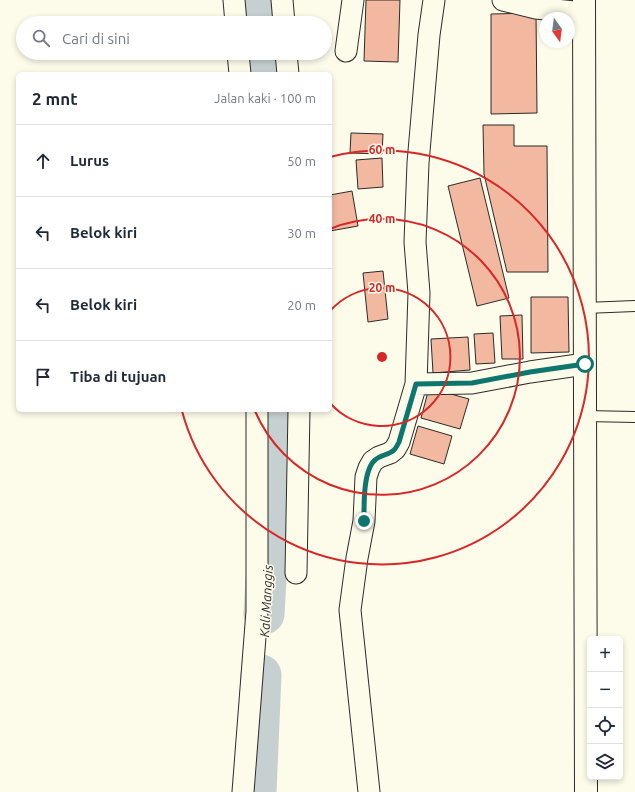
<!DOCTYPE html>
<html lang="id">
<head>
<meta charset="utf-8">
<style>
  :root { --surface:#fff; --page:#f2f2f3; --text:#1f2937; --muted:#747a83; --line:#e0e1e3 }
  body { margin:0; font-family:Ubuntu,sans-serif; background:var(--page); color:var(--text) }
  .controls { position:absolute; right:12px; bottom:12px; display:grid; overflow:hidden; border-radius:6px; box-shadow:0 2px 6px #0003 }
  .controls button { width:36px; height:36px; display:grid; place-items:center; padding:0; border:0; border-bottom:1px solid var(--line); background:var(--surface); color:var(--text); font:20px sans-serif }
  .compass { position:absolute; left:539px; top:12px; width:36px; height:36px; border-radius:50%; background:var(--surface); box-shadow:0 2px 6px #0003; rotate:166deg }
  .stop { position:absolute; width:12px; height:12px; margin:-9px; border:3px solid #0f766e; border-radius:50%; background:#fff }
  .stop.end { background:#0f766e; border-color:#fff; box-shadow:0 1px 4px #0008 }
  .list { margin:0; padding:0; list-style:none }
  h2 { display:flex; justify-content:space-between; align-items:center; height:52px; margin:0; padding:0 16px; font-size:17px }
  h2 small { font-size:13px; font-weight:400; color:var(--muted) }
  .list li { display:grid; grid-template-columns:26px 1fr auto; gap:12px; align-items:center; box-sizing:border-box; height:72px; padding:0 16px; border-top:1px solid var(--line) }
  .list b { display:block; font-size:15px; white-space:nowrap }
  .list em { font-size:13px; font-style:normal; color:var(--muted) }
  .icon { flex:none; width:22px; height:22px; fill:none; stroke:currentColor; stroke-width:2; stroke-linecap:round; stroke-linejoin:round }
  .map { position:relative; flex:none; width:635px; height:792px; overflow:hidden }
  .search { position:absolute; background:var(--surface); box-shadow:0 2px 6px #0003; left:16px; top:16px; width:316px; height:44px; display:flex; align-items:center; gap:10px; box-sizing:border-box; padding:0 14px; border-radius:22px; color:var(--muted); font-size:15px }
  .panel { position:absolute; background:var(--surface); box-shadow:0 2px 6px #0003; left:16px; top:72px; width:316px; height:340px; border-radius:6px }
  .map>svg:first-child { display:block }
</style>
</head>
<body>
<div class="map">
<svg width="635" height="792" viewBox="0 0 635 792">
  <rect width="100%" height="100%" fill="#fdfbea"/>
  <g fill="none" stroke-linecap="round" stroke-linejoin="round">
    <!-- river -->
    <path stroke="#c7d0d0" stroke-width="41" d="M256,0l2,23
      M260,53l2,21
      M264,614l12,-204
      M256,792l5,-117"/>
  </g>
  <!-- building -->
  <path fill="#f2b8a0" stroke="#2b2b2b" d="M366,0h34l-2,62 -34,-1z
    M536,13l1,100 -46,1v-100z
    M483,125h31v21h33l1,126h-41l-23,-98z
    M351,133l32,1 -1,20 -32,-1z
    M382,158l1,29 -25,2 -2,-29z
    M480,178l29,120 -32,8 -29,-120z
    M352,191l6,35 -28,5v-36z
    M383,271l5,48 -20,3 -5,-49z
    M531,297h37l1,55 -38,1z
    M522,315l1,44h-21l-2,-43z
    M493,333l2,30 -19,1 -2,-30z
    M468,337l2,33 -37,3 -2,-34z
    M429,388l40,11 -9,30 -39,-11z
    M418,426l34,10 -8,28 -34,-10z"/>
  <g fill="none" stroke-linecap="round" stroke-linejoin="round">
    <!-- lane casing -->
    <g stroke="#2b2b2b" stroke-width="12">
      <path id="lane" d="M585,308l50,-2
        M585,416l50,1"/>
    </g>
    <!-- street casing -->
    <g stroke="#2b2b2b" stroke-width="23">
      <path id="street" d="M234,0l2,23
        M282,0l2,23
        M503,0l33,8 48,5
        M346,51l7,-51
        M238,53l2,21
        M286,53l2,21
        M416,384l3,-91 -4,-51 3,-79 11,-128 5,-35
        M296,573l3,-163
        M243,792l14,-181v-201
        M369,792l-19,-182 7,-52 7,-37 2,-44 3,-9 4,-7 6,-4 11,-4 5,-4 4,-7 17,-58 56,-1 58,-11 55,-8"/>
    </g>
    <!-- highway casing -->
    <g stroke="#2b2b2b" stroke-width="24">
      <path id="highway" d="M584,0l2,792"/>
    </g>
    <!-- lane -->
    <use href="#lane" stroke="#fdfbea" stroke-width="10"/>
    <!-- street -->
    <use href="#street" stroke="#fdfbea" stroke-width="21"/>
    <!-- highway -->
    <use href="#highway" stroke="#fdfbea" stroke-width="22"/>
  </g>
  <g fill="none" stroke-linecap="round" stroke-linejoin="round">
    <!-- route -->
    <path stroke="#0f766e" stroke-width="5" d="M364,521c0,-15 -1,-51 11,-61 5,-5 14,-5 19,-10 2,-2 4,-6 5,-8l17,-58 56,-1 58,-11 55,-8"/>
  </g>
  <!-- distance rings -->
  <g fill="none" stroke="#d62828" stroke-width="2">
    <path d="M330 311A69 69 0 1 1 330 403"/>
    <path d="M330 229A138 138 0 1 1 255 411"/>
    <path d="M330 157A207 207 0 1 1 182 411"/>
  </g>
  <g text-anchor="middle" dominant-baseline="central" stroke-width="3" stroke-linejoin="round" paint-order="stroke">
    <!-- water labels -->
    <g font-size="13" font-style="italic" fill="#2b2b2b" stroke="#fdfbea">
      <text transform="translate(266 601) rotate(-87)">Kali Manggis</text>
    </g>
  </g>
  <circle cx="382" cy="357" r="6" fill="#d62828" stroke="#fdfbea" stroke-width="2"/>
  <g font-size="12" text-anchor="middle" font-weight="bold" fill="#d62828" stroke="#fdfbea" stroke-width="3" stroke-linejoin="round" paint-order="stroke">
    <text x="382" y="154">60 m</text>
    <text x="382" y="223">40 m</text>
    <text x="382" y="292">20 m</text>
  </g>
</svg>
<div class="controls">
<button>+</button>
<button>−</button>
<button><svg class="icon" aria-label="locate" viewBox="0 0 24 24"><circle cx="12" cy="12" r="6"/><path d="M12 2v4M12 18v4M2 12h4M18 12h4"/></svg></button>
<button><svg class="icon" aria-label="layers" viewBox="0 0 24 24"><path d="M12 4l9 5-9 5-9-5zM3 14l9 5 9-5"/></svg></button>
</div>
<svg class="compass" viewBox="-18 -18 36 36"><path d="M0-13l5 13h-10z" fill="#e53935"/><path d="M0 13l5-13h-10z" fill="#747a83"/></svg>
<div class="stop" style="left:585px;top:364px"></div>
<div class="stop end" style="left:364px;top:521px"></div>
<div class="search"><svg class="icon" aria-label="search" viewBox="0 0 24 24"><circle cx="10" cy="10" r="6"/><path d="M15 15l6 6"/></svg>Cari di sini</div>
<section class="panel">
<h2>2 mnt<small>Jalan kaki · 100 m</small></h2>
<ul class="list">
<li><svg class="icon" aria-label="ahead" viewBox="0 0 24 24"><path d="M12 20V5M6 11l6-6 6 6"/></svg><div><b>Lurus</b></div><em>50 m</em></li>
<li><svg class="icon" aria-label="left" viewBox="0 0 24 24"><path d="M17 20v-9H6M10 6l-5 5 5 5"/></svg><div><b>Belok kiri</b></div><em>30 m</em></li>
<li><svg class="icon" aria-label="left" viewBox="0 0 24 24"><path d="M17 20v-9H6M10 6l-5 5 5 5"/></svg><div><b>Belok kiri</b></div><em>20 m</em></li>
<li><svg class="icon" aria-label="arrive" viewBox="0 0 24 24"><path d="M6 21V4h12l-3 4 3 4H6"/></svg><div><b>Tiba di tujuan</b></div></li>
</ul>
</section>
</div>
</body>
</html>
